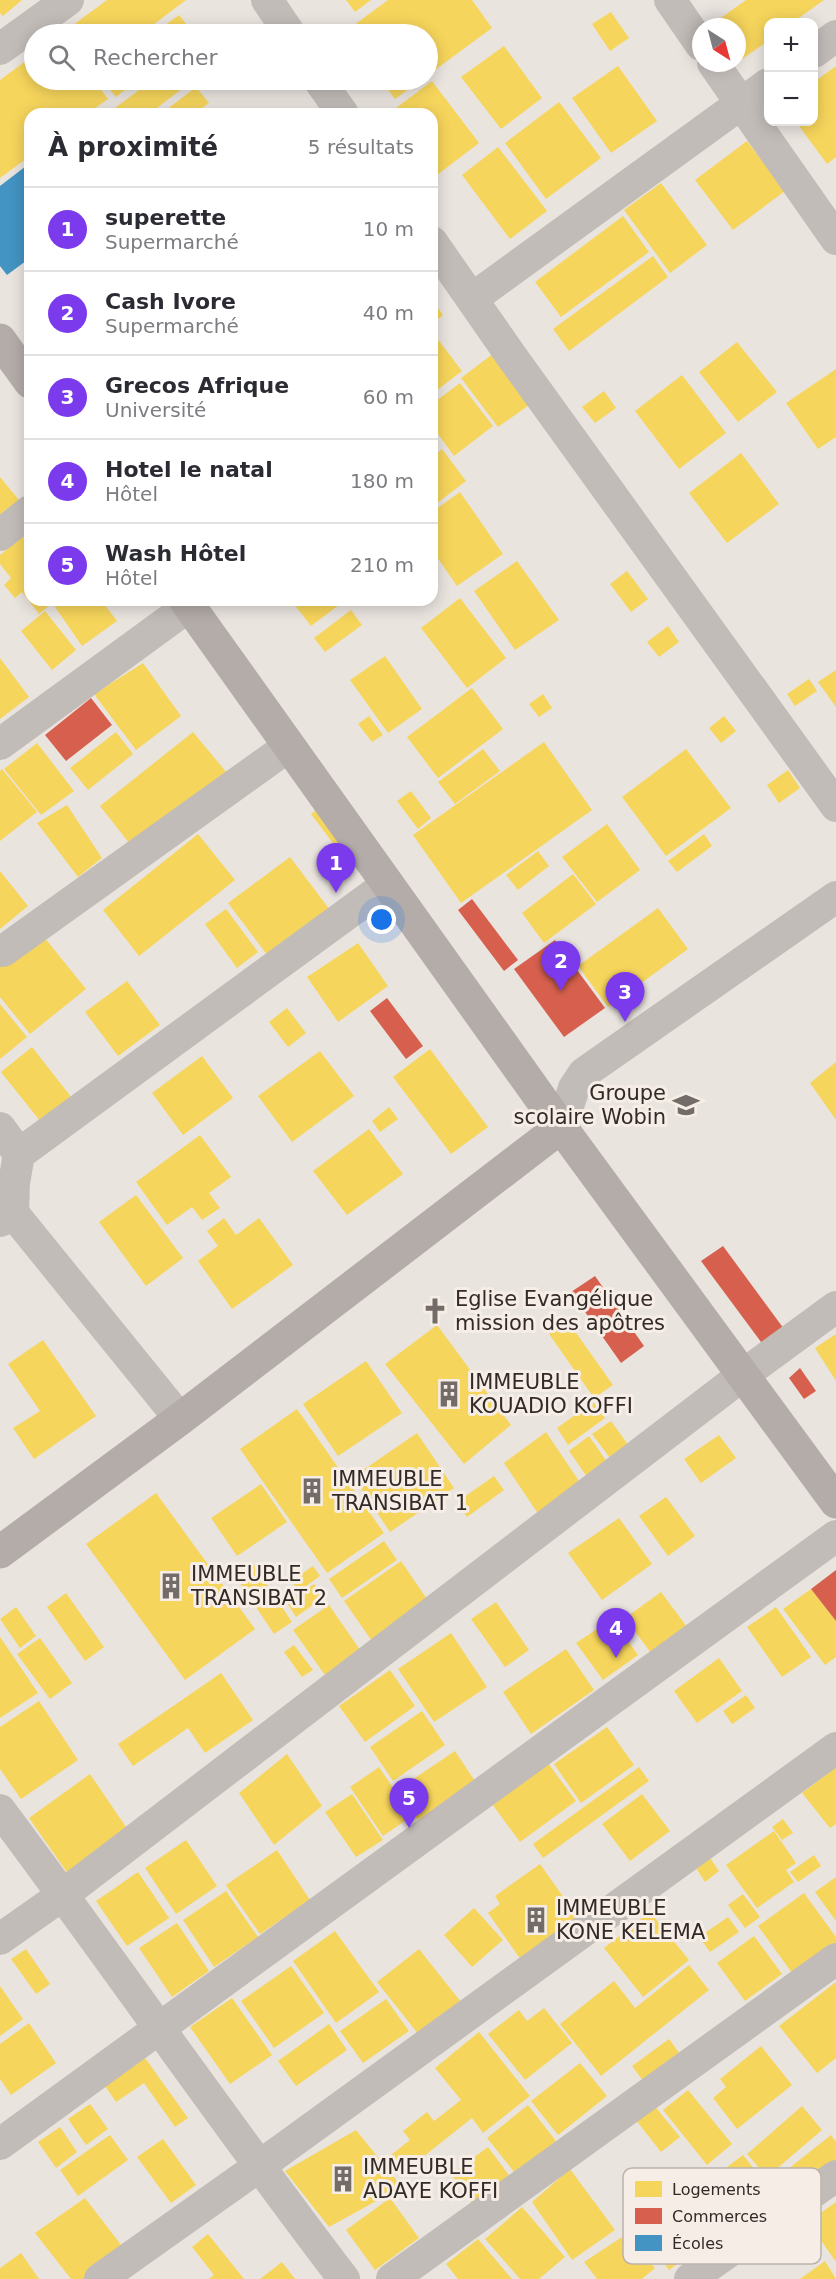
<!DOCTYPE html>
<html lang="fr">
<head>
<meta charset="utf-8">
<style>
  :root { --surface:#fff; --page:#f2f2f3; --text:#2b2b33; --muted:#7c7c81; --line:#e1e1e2; --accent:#7c3aed }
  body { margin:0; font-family:"DejaVu Sans",sans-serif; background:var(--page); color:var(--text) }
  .controls { position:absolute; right:18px; top:18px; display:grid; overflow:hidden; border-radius:12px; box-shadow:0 3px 15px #0003 }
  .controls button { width:54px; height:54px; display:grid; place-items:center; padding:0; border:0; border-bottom:2px solid var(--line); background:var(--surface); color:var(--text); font:30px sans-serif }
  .compass { position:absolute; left:692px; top:18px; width:54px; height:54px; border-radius:50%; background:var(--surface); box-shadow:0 3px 15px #0003; rotate:144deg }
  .you { position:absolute; left:382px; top:920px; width:21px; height:21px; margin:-15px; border:4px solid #fff; border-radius:50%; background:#1a73e8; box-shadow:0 0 0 9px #1a73e833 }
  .badge { display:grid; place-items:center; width:39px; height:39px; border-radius:50%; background:var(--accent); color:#fff; font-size:20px; font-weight:700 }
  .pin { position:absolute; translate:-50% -50px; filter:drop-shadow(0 2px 3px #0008) }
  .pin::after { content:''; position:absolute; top:32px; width:21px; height:18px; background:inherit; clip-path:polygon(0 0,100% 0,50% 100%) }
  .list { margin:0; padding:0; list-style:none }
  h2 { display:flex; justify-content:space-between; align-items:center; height:78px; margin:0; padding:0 24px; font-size:26px }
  h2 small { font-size:20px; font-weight:400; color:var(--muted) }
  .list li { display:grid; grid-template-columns:39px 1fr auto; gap:18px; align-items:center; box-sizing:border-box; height:84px; padding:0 24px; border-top:2px solid var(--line) }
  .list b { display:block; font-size:22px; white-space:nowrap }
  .list p { margin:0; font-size:20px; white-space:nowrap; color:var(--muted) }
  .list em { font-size:20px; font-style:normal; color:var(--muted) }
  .icon { flex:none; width:33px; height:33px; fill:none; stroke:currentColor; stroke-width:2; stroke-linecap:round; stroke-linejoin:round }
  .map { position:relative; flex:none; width:836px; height:2279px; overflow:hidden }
  .search { position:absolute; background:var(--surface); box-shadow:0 3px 15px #0003; left:24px; top:24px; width:414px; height:66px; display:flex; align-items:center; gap:15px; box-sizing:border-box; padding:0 21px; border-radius:33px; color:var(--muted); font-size:22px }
  .panel { position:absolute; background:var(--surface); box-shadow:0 3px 15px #0003; left:24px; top:108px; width:414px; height:498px; border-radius:18px }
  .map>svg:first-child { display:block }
</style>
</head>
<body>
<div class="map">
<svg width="836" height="2279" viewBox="0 0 836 2279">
  <rect width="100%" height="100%" fill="#eae4df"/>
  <!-- homes -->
  <path fill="#f6d55c" d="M0,0h22l-19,16 -3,-3z
    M107,0h79l-45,34h-67l-5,-6z
    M346,0h25l-16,12z
    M388,0h84l20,28 -64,47v-41h-80l-2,-3z
    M746,0h78l-31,22h-25v19l-30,21 -1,-35 -26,-2z
    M611,12l18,26 -19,13 -18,-27z
    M179,15l12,15 -7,4h-31z
    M504,46l38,52 -41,31 -40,-52z
    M34,55v25h60l14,19 -21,15h-57v42l-30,22v-98z
    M618,66l39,55 -46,32 -39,-55z
    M836,66v91l-9,7 -31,-42h18v-40z
    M102,80h36l-22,17z
    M153,80h36l2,2 -42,32h-27l-6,-7z
    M381,80h40l-26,19z
    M432,81l47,62 -42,32 -5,-7v-54h-44z
    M196,87l13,16 -15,11h-33z
    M559,102l42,56 -55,41 -41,-56z
    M747,141l38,50 -52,39 -38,-50z
    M498,147l49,64 -37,28 -48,-64z
    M661,183l46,62 -37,28 -46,-63z
    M623,216l26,36 -88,65 -26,-35z
    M653,256l15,21 -99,74 -16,-22z
    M432,300l11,15 -11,9z
    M433,333l29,38 -30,23v-60z
    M737,342l40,50 -39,30 -39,-50z
    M494,353l38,50 -34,24 -37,-49z
    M836,369v68l-18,12 -32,-46z
    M682,375l44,58 -47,36 -44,-58z
    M460,383l33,43 -39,30 -22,-30v-22z
    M604,391l12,17 -21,15 -13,-16z
    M442,449l24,32 -34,26v-50z
    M741,453l38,51 -52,39 -38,-50z
    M0,477l19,23 -19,15z
    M460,492l43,62 -46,32 -25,-36v-38z
    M30,531v69h26l-17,14 -17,-22 -7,6 -11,-13 7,-7 -11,-14v-9z
    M517,561l42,59 -44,30 -41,-59z
    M627,571l21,28 -17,13 -21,-28z
    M460,598l46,60 -39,30 -46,-60z
    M64,600h37l16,21 -35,25 -27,-39z
    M300,600h41l2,2 -32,24 -17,-22z
    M351,610l11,15 -37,27 -11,-14z
    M45,611l31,39 -24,20 -31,-39z
    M668,626l11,16 -20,15 -12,-15z
    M385,656l37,53 -34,24 -38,-53z
    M0,658l29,39 -29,22z
    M143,663l38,53 -45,34 -42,-56z
    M836,670v37l-18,-25z
    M809,679l8,12 -22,15 -8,-12z
    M472,688l31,41 -65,49 -31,-41z
    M543,694l9,14 -13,9 -10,-13z
    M369,716l14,19 -11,7 -14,-18z
    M724,716l12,15 -15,12 -12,-15z
    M116,732l17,22 -45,36 -18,-22z
    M193,732l34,41 -94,75 -33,-42z
    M544,742l48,68 -131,93 -48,-68z
    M37,743l37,48 -33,24 -37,-46z
    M483,749l17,22 -45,33 -17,-22z
    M686,749l45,59 -65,48 -44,-59z
    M2,769l35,43 -37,29v-70z
    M788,770l12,18 -21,15 -12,-18z
    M411,791l20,27 -13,11 -21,-28z
    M67,805l35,53 -24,19 -41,-54z
    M320,807l31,41 -9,7 -31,-41z
    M607,824l33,46 -43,32 -35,-45z
    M198,834l37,46 -96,76 -36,-46z
    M704,834l8,12 -35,26 -9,-11z
    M538,851l11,15 -31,24 -12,-15z
    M290,857l40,53 -62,46 -40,-53z
    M0,871l28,35 -28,23z
    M573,874l23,30 -52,39 -22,-30z
    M658,908l30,41 -80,58 -30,-41z
    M226,909l32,43 -21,16 -32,-44z
    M40,932l46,57 -56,45 -30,-37v-32z
    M358,943l30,43 -50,36 -31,-45z
    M127,981l33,44 -42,31 -33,-44z
    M0,1004l27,33 -27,22z
    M287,1008l19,25 -18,14 -19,-25z
    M32,1047l43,55 -31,24 -43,-54z
    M430,1049l58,78 -37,27 -58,-77z
    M320,1051l34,45 -62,46 -34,-46z
    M202,1056l31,42 -50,37 -31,-42z
    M836,1062v58l-26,-37z
    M389,1107l9,12 -18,13 -8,-11z
    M369,1129l34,45 -56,41 -34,-44z
    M200,1135l31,42 -22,16 11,15 -18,12 -10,-13 -25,18 -31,-43z
    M136,1195l47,63 -37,28 -47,-64z
    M224,1218l12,17 23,-17 34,47 -61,44 -34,-48 20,-15 -11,-15z
    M567,1320l46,65 -19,13 -45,-64z
    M437,1325l74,100 -47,39 -79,-100z
    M836,1334v47l-21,-33z
    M43,1340l53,76 -62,43 -21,-31 27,-17 -32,-47z
    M366,1361l36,52 -64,43 -35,-52z
    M593,1402l12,16 -37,27 -11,-17z
    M297,1409l87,124 -57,40 -87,-124z
    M611,1421l23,32 -18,13 -24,-32z
    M546,1432l37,55 -42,31 -37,-55z
    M417,1433l37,55 -64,44 -37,-55z
    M719,1435l17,23 -35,25 -17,-24z
    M589,1436l23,33 -20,15 -23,-33z
    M494,1476l10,14 -37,27 -10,-15z
    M261,1484l26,38 -50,34 -26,-38z
    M156,1493l99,136 -70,51 -99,-136z
    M666,1497l29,39 -27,20 -29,-40z
    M619,1518l33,46 -50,36 -34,-47z
    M384,1541l13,19 -55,38 -13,-19z
    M401,1561l28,41 -57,39 -28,-40z
    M252,1562l40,60 -18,12 -40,-60z
    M313,1566l7,10 -21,15 -8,-10z
    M314,1584l10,13 -28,20 -9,-14z
    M811,1589l25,32v36l-11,8 -42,-56z
    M661,1592l26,35 -36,26 -26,-35z
    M66,1593l38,54 -19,14 -38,-54z
    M496,1602l33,48 -24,17 -34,-48z
    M329,1605l38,55 -35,25 -39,-55z
    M16,1607l20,29 -16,12 -20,-29z
    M776,1607l35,50 -29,20 -35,-50z
    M612,1619l26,36 -35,25 -27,-37z
    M451,1633l36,54 -53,35 -36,-53z
    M0,1637l38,56 -38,25z
    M40,1638l32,45 -22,16 -33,-45z
    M294,1645l19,25 -11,7 -18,-25z
    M566,1649l28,41 -63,44 -28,-42z
    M719,1658l23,33 -45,32 -23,-32z
    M390,1670l25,36 -50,36 -26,-36z
    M221,1673l32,47 -48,33 -17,-25 -55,38 -15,-22z
    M746,1695l9,13 -23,16 -9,-13z
    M39,1701l39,59 -57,39 -21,-30v-42z
    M422,1711l23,34 -52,36 -23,-34z
    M607,1727l27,38 -53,38 -27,-39z
    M455,1751l22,33 -58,38 -22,-32z
    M287,1754l35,52 -48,39 -35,-52z
    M548,1763l28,38 -56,41 -28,-38z
    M379,1767l33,49 -29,20 -33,-49z
    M639,1767l10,14 -106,77 -10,-14z
    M836,1767v57l-6,4 -28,-35z
    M90,1774l38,56 -57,48 -42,-60z
    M352,1794l31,46 -27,17 -31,-45z
    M642,1794l28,37 -40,30 -28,-37z
    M783,1819l10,14 -11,7 -10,-13z
    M774,1831l22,32 -10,7 8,12 -37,26 -31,-43z
    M186,1840l31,46 -41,28 -31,-46z
    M277,1850l33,50 -50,34 -34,-49z
    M814,1855l7,11 -23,16 -8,-10z
    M710,1858l9,13 -14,11 -9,-14z
    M540,1864l44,62 -58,41 -38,-54 12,-9 -5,-8z
    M138,1872l31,46 -42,28 -31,-45z
    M836,1877v44l-21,-29z
    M226,1891l32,46 -44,30 -31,-47z
    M804,1893l32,44v10l-41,30 -37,-51z
    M743,1894l17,23 -15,11 -17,-23z
    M474,1908l29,32 -31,27 -28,-32z
    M650,1912l39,48 -46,37 -39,-49z
    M728,1917l11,15 -29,20 -11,-15z
    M177,1923l32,48 -37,26 -33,-49z
    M335,1931l44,61 -43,31 -43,-62z
    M754,1936l28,38 -37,27 -28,-38z
    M26,1949l24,35 -14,10 -25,-35z
    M419,1949l42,53 -42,33 -42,-53z
    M689,1965l20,25 -108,86 -41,-52 54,-43 21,27z
    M291,1966l33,47 -50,35 -33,-47z
    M836,1982v76l-19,15 -38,-47z
    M0,1986l23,33 -23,17z
    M232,1998l40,57 -42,29 -40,-57z
    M386,1999l23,32 -46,32 -23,-32z
    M544,2008l28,35 -47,37 -37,-46 31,-24 8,11z
    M29,2023l27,40 -45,32 -11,-16v-35z
    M329,2024l18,26 -51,36 -18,-25z
    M479,2032l51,64 -47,37 -11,-15 -68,54 -13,-17 19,-15 -7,-9 24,-19 7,9 27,-21 -26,-32z
    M669,2039l17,23 -37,27 -17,-23z
    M761,2046l31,39 -55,44 -24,-31 13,-11 -6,-8z
    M143,2055l45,63 -13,9 -31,-44 -28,19 -13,-19z
    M580,2063l27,33 -49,39 -27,-34z
    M688,2090l44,54 -25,21 -44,-55z
    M90,2104l18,25 -22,16 -18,-26z
    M653,2104l27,33 -19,15 -26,-33z
    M528,2105l28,36 -41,32 -28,-35z
    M802,2106l20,24 -55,47 -20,-23z
    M60,2127l17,25 -21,16 -18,-26z
    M356,2130l46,57 -73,40 -44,-56z
    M110,2135l18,25 -50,36 -18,-26z
    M831,2135l5,7v31l-44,21 -14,-17z
    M163,2139l33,46 -25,18 -34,-46z
    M488,2147l26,35 -38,27 -25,-35z
    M743,2155l40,50 -16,13 -40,-51z
    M570,2169l45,61 -43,30 -40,-58z
    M688,2189l32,44 -51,37 -32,-44z
    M85,2198l40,52 -41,29h-13l-36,-46z
    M390,2198l29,40 -44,32 -29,-40z
    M836,2202v60l-28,-40z
    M522,2207l43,50 -26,22h-19l-35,-40z
    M208,2234l36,45h-35l5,-4 -22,-28z
    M625,2235l30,33 -13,11h-45l-13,-17z
    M478,2239l34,40h-54l-12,-15z
    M21,2253l18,26h-39v-11z
    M825,2261l11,18h-36z
    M282,2262l13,17h-35z"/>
  <!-- shops -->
  <path fill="#d6604d" d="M91,698l21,27 -46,36 -21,-26z
    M472,899l46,61 -14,11 -46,-61z
    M555,940l50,68 -41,29 -50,-68z
    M387,998l36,48 -17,13 -36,-48z
    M723,1246l61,83 -20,17 -63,-85z
    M595,1276l49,70 -23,17 -50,-71z
    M800,1368l16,23 -12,8 -15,-21z
    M836,1570v51l-25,-32z"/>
  <!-- schools -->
  <path fill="#4393c3" d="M30,163v95l-23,17 -7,-9v-80z"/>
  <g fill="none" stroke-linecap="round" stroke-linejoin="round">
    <!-- street -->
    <path stroke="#c2bcb9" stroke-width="32" d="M267,0l23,34
      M670,0l31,45
      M0,49l68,-49
      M814,52l22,-16
      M713,63l123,176
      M319,80l24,34
      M432,242l80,115 324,449
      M473,298l295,-214
      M0,535l30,-24
      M0,744l189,-138
      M3,951l286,-205
      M561,1127l13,-39 10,-15 252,-176
      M0,1128l19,26 -5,29 -1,30 -13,8
      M19,1154l369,-270
      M13,1213l167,206
      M0,1810c116,155 226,315 344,469
      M0,1939l64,-45 679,-519 93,-68
      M0,2144l836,-608
      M100,2279l158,-112 578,-419
      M392,2279l444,-320
      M690,2279l146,-103"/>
    <!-- secondary -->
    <path stroke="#b3aca9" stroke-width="33" d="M0,340l30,42
      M185,600l376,527 275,375
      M0,1552l180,-133 381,-292"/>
  </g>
  <!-- icons -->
  <defs>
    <g id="school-bare" transform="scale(2.07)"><path d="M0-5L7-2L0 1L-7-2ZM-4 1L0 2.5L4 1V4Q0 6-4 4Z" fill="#726b67" stroke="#f6ede6" stroke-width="2.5" paint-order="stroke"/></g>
    <g id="church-bare" transform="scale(2.07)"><path d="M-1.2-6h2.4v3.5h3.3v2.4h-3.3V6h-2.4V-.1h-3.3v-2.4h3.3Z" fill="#726b67" stroke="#f6ede6" stroke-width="2.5" paint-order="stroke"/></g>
    <g id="building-bare" transform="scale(2.07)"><path d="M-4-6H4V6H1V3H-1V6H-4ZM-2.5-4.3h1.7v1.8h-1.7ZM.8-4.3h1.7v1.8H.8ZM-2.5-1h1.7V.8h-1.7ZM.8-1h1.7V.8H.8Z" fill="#726b67" stroke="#f6ede6" stroke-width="2.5" paint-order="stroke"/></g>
  </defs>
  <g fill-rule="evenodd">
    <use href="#school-bare" x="686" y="1105"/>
    <use href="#church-bare" x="435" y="1311"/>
    <use href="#building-bare" x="449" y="1394"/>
    <use href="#building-bare" x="312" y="1491"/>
    <use href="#building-bare" x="171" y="1586"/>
    <use href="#building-bare" x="536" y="1920"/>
    <use href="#building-bare" x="343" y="2179"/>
  </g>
  <g text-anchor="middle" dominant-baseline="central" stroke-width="6" stroke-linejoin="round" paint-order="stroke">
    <!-- poi labels -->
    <g font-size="21" fill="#322a27" stroke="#f6ede6" text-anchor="start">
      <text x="666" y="1093" text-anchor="end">Groupe<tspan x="666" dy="24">scolaire Wobin</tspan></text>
      <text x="455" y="1299">Eglise Evangélique<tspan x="455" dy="24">mission des apôtres</tspan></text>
      <text x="469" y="1382">IMMEUBLE<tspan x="469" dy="24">KOUADIO KOFFI</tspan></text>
      <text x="332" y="1479">IMMEUBLE<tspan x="332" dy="24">TRANSIBAT 1</tspan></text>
      <text x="191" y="1574">IMMEUBLE<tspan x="191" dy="24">TRANSIBAT 2</tspan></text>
      <text x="556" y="1908">IMMEUBLE<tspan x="556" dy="24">KONE KELEMA</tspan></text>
      <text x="363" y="2167">IMMEUBLE<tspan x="363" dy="24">ADAYE KOFFI</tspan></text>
    </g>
  </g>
  <!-- legend -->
  <rect x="623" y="2168" width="198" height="96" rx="9" fill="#f6ede6" stroke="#bbb2ad" stroke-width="1.5"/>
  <rect x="635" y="2181" width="27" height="16" fill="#f6d55c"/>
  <rect x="635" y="2208" width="27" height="16" fill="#d6604d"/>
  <rect x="635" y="2235" width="27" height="16" fill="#4393c3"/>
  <g font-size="16" fill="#322a27">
    <text x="672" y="2195">Logements</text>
    <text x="672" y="2222">Commerces</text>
    <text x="672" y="2249">Écoles</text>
  </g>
</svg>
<div class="controls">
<button>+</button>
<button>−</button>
</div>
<svg class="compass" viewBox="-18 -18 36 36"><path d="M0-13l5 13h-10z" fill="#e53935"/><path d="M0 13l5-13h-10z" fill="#7c7c81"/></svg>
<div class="you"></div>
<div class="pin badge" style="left:336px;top:893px">1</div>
<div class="pin badge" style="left:561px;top:991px">2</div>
<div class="pin badge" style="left:625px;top:1022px">3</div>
<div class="pin badge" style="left:616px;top:1658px">4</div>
<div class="pin badge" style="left:409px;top:1828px">5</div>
<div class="search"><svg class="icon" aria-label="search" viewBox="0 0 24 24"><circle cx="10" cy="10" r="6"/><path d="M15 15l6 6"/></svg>Rechercher</div>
<section class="panel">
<h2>À proximité<small>5 résultats</small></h2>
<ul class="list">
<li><span class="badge">1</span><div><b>superette</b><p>Supermarché</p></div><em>10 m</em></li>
<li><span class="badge">2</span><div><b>Cash Ivore</b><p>Supermarché</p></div><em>40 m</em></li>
<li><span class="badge">3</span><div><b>Grecos Afrique</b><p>Université</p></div><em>60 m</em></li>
<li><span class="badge">4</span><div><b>Hotel le natal</b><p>Hôtel</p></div><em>180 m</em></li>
<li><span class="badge">5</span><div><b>Wash Hôtel</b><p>Hôtel</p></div><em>210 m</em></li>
</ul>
</section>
</div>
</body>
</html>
